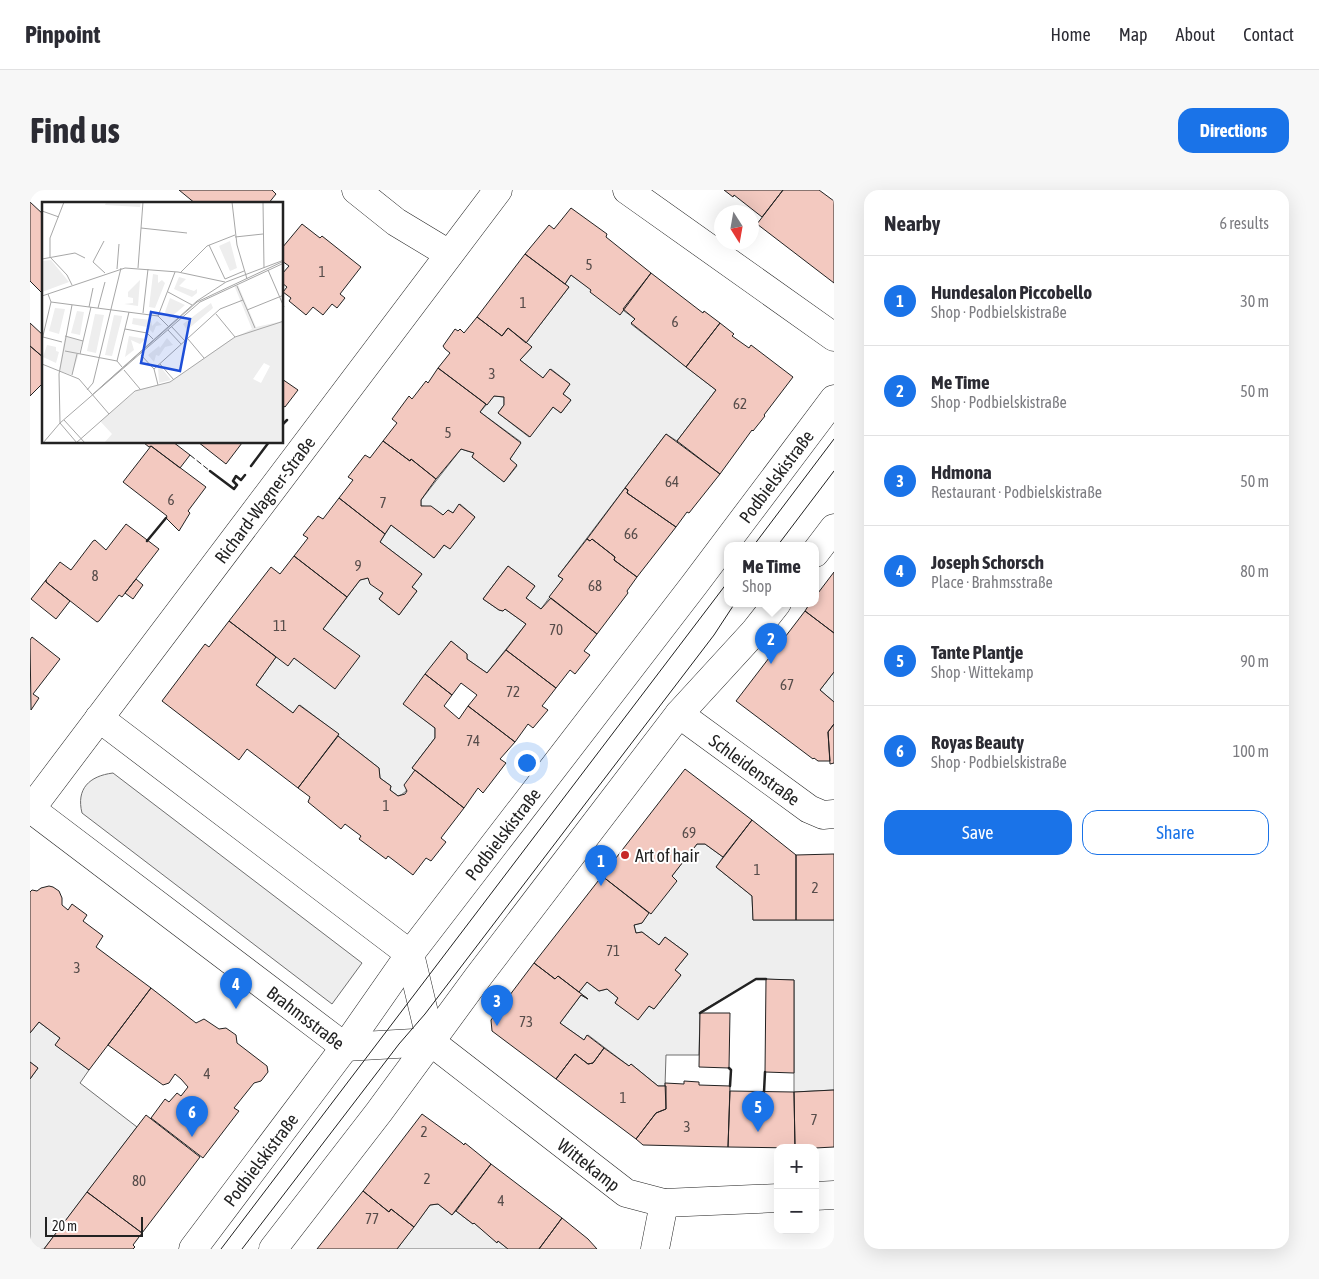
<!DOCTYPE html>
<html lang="en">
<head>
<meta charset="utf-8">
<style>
  :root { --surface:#fff; --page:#f7f7f7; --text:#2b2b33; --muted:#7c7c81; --line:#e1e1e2; --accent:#1a73e8 }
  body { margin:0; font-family:"Asap Condensed",sans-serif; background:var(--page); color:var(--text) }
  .controls { position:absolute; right:15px; bottom:15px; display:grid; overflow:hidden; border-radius:10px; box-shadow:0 5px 20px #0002 }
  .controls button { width:45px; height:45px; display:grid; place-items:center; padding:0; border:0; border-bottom:1px solid var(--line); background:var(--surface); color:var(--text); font:25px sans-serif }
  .compass { position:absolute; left:684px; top:15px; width:45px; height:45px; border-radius:50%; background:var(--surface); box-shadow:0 5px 20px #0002; rotate:169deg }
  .scale { position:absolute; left:15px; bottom:12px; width:98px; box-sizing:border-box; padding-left:5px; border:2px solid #222; border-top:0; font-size:14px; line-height:18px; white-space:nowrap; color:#222; -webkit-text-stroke:4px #fff; paint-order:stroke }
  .you { position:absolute; left:496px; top:572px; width:18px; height:18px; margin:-12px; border:4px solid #fff; border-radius:50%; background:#1a73e8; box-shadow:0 0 0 8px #1a73e833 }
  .badge { display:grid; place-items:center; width:32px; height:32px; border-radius:50%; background:var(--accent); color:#fff; font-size:16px; font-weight:700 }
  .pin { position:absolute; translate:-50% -41px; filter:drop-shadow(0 1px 2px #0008) }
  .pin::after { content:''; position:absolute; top:26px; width:18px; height:15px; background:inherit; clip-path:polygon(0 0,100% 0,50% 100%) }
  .popup { position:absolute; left:694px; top:352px; width:95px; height:65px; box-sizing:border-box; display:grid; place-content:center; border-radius:10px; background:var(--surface); filter:drop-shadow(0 1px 4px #0005); font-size:16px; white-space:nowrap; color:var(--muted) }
  .popup b { font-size:19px; color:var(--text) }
  .popup::after { content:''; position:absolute; left:50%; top:100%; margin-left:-10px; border:10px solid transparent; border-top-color:var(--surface) }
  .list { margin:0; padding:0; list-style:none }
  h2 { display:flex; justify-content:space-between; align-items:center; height:65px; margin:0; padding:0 20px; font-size:21px }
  h2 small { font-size:16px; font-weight:400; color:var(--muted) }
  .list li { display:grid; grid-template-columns:32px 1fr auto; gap:15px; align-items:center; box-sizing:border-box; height:90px; padding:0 20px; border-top:1px solid var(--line) }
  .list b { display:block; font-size:19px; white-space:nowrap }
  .list p { margin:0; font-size:16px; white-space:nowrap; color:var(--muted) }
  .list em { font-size:16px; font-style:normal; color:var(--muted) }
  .actions { display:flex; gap:10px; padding:15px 20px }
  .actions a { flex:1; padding:11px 0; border:1px solid var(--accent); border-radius:15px; text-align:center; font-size:18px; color:var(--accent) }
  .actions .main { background:var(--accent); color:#fff }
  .map { position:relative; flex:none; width:804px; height:1059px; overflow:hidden; border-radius:15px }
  header { display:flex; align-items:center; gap:30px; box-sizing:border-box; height:70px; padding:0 25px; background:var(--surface); border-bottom:1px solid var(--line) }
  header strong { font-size:24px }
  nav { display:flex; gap:28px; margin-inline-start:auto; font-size:18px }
  .intro { display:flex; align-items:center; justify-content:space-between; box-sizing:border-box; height:120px; padding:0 30px }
  h1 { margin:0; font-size:35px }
  .button { padding:12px 22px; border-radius:15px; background:var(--accent); color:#fff; font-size:18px; font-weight:700 }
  main { display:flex; gap:30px; padding:0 30px }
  aside { flex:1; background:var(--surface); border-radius:15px; box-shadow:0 5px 20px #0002 }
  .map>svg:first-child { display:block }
</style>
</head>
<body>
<header>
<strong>Pinpoint</strong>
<nav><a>Home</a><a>Map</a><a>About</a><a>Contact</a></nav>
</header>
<div class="intro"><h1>Find us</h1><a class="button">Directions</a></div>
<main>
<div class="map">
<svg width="804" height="1059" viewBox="0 0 804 1059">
  <rect width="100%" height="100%" fill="#fff"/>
  <!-- green -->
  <path fill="#eee" stroke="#6f6f6f" d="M541,85c21,16 44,28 64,44l-4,5 85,66 -39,51 -11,-7 -108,142 5,3 -22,30 -15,-11 9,-12 -27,-20 -25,33 16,11 4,1 2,-2 21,15 -39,49 -20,-14v-5l-16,-13 -47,63 31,24v10l-23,30 3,2c-4,11 -6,23 -17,26l-8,-6 1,-4 -11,-8 -1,-10 -41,-32v-2l-38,-29 -7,8 -37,-28 20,-28 18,1 41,30 24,-32 -36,-27 37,-49 8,-2 15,15 -4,6 20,16 18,-24 -5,-4 10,-13 -42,-32 11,-17 43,33 10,-13 6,3 25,-31 -15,-13 -7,9 -5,-3 -5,5 -12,-8 -10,-1v-6l40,-51 13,4 -2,4 32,25 13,-16 -7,-7 11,-17 -41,-30 14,-16 10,1v8l-6,8 31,24 24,-30 8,6 10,-13 -8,-6 7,-10 -19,-15 -8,9 -23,-18 12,-13 -6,-4 43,-56 -4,-3z
    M804,482v30l-14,-12z
    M83,583l249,190 -30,41 -250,-191c-6,-24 7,-37 31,-40z
    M667,654h8l18,13 -7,10 36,29 1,24h81v170l-40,2v-112l-38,-1 -56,33 -1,43h-33l-1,31h-7l-27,-22 -2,2 -41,-31 -4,5 -24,-17 21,-28 7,4 -9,-7 8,-10 12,9 8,-2 11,9 -3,5 23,16 11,-13 5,3 27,-34 -6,-5 13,-16 -23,-17 -6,8 -17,-13 -6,1 -2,-8 8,-2 30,-47z
    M9,832l21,16 -4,7 33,25 -9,13 57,44 -93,122h-14v-170l8,-11 -8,-6v-29z
    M408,1014l14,11 4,-4 17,13 1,-1 23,19 1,-1 10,8h-111l33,-44z"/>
  <!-- building -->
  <path fill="#f3c9c0" stroke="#222" d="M149,0h93l4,4 -8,10h-72z
    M694,0h59l-21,27 -28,-22 -1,2z
    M753,0h36l15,11v82l-77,-59z
    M0,12l14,13v80l-14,-14z
    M541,18l36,26 -1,3 45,36 -31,42 -30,-23 1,-2 -20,-15 -6,9 -40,-30 24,-29 5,4z
    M272,34l18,14 2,-2 39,31 -21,27 5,4 -8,10 -5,-4 -9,11 -10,-8 -7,8 -17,-14 2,-3 -8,-6 4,-5 -5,-4v-9l7,-8 -7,-5v-13z
    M495,64l44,33 -43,56 -18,-15 -6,8 -25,-19z
    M621,83l52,40 1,-2 16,12 -34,44 -55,-44 4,-4 -12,-10z
    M447,127l25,19 6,-8 24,19 -12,13 23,18 7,-9 20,15 -7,10 8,6 -10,13 -8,-6 -23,30 -32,-24 6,-8v-8l-10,-1 -7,9 -49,-37 12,-15 -5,-4 -2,-3 12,-17 3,2 2,-2 4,4z
    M0,133l14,13v22l-14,-12z
    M690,133l14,11 -2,2 17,12 2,-3 42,32 -29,38 1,1 -12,15 -1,-1 -32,44 -43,-33 39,-51 -30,-23z
    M0,156l14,12v24l-14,14z
    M408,178l48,36 -6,8 41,31 -11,16 7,6 -13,17 -32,-25 2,-4 -13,-4 -25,30 -25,-20 -1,2 -27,-20 14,-18 -5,-4 17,-23 3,3 14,-18 2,2z
    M252,189l16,11 -13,17 -3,-2z
    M636,244l54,40 -31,39 -2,-1 -11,15 -49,-34 1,-3 -3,-2z
    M353,251l27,20 1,-2 25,20 -15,21v6h10l12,9 5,-5 5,3 6,-9 16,13 -25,32 -6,-4 -10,13 -43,-33 -6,9 -46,-36 14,-18 -5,-3 17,-22 5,3z
    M143,252l17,13 -10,13 -29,-22 -2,1 -5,-4z
    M168,252h44v1l-16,21z
    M121,256l55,41 -18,24 2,2 -11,18 -13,-13 1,-2 -44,-34z
    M595,298l3,2 -1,3 49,34 -39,50 -23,-17 1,-3 -23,-18 -2,2 -3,-2z
    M309,308l46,36 -5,8 42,32 -10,13 5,4 -18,24 -20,-16 4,-6 -13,-9 -2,-6 -8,2 -13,17 -53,-41 14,-18 -5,-3 15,-19 5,3z
    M96,334l33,25 -37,48 -3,-2 -20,26 -2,1 -51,-40v-2l14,-18 11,8 22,-29 2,-1 11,10z
    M557,349l3,2 2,-2 23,18 -1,3 23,17 -10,14 1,2 -31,41 -48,-37 14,-18 -5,-3z
    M264,366l53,41 -24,32 37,27 -25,33 -41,-31 -6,8 -59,-45 42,-54 9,7z
    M478,376l27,20 -9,12 15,11 10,-11 46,36 -13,17 6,4 -15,19 -5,-4 -14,18 -50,-38 20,-26 -21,-15 -2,2 -4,-1 -16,-11z
    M804,382v61l-29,-22 5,-8h5v-6z
    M106,389l7,6 -10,14 -8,-6z
    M16,390v2l24,19 -14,18 -25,-20z
    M775,421l29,22v39l-14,18 14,12v22l-6,8 2,29h-12l-4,-3 -1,1 -77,-58z
    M199,431l47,36 -20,28 37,28 6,-8 40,29 -41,54 -51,-39 -8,11 -77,-59 43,-57 4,3z
    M2,447l28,22 -27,35 6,4 -8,12 -1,-70z
    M421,451l16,13v5l20,14 19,-23 50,38 -14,18 6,4 -15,18 -5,-4 -13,18 -47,-36 9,-11 -16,-12 -9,12 -27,-21z
    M395,484l27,21 -8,11 15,13 9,-13 47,36 -15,17 6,4 -23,30 -5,-5 -14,20 -52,-40 23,-30v-10l-32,-24z
    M804,534v39l-4,1 -2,-32z
    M308,546l41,32 1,10 11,8 -1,4 8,6 7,-2 2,-3 -3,-6 11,-15 49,38 -23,30 5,4 -15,19 -5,-3 -13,17 -25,-19 -2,3 -27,-20 2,-3 -16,-12 -4,5 -33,-27 2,-5 -12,-9z
    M655,579l67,51 -29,37 -18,-13h-8l-25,32 5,5 -26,33 -49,-38z
    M722,630l44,35v65h-43l-1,-24 -36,-29z
    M804,664v66h-38v-65z
    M572,686l47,37 -7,10 -8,2 2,8 6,-1 17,13 6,-8 23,17 -13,16 6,5 -27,34 -5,-3 -11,14 -23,-17 3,-5 -11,-9 -8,2 -12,-9 -8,10 -21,-16 -3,3 -21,-16z
    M19,696l4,1 6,4 3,7v7l6,5 4,-6 15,11 -4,6 20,15 -7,11 55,41 -62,82 -34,-25 5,-7 -21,-16 -9,11v-141l2,-2 5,1 4,-3z
    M504,773l21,16 3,-3 30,23 -7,-4 -21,28 24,17 3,-5 17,13 -11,15 -5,1 -13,-10 -19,25 -64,-48 -1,-11z
    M736,789l28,1v93l-29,-1z
    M121,798l45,35 8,-4 15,10 7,-1 10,7 1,8 30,23 1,6 -7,9 -7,2 -20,25 5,3 -36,47 -52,-40 14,-19 4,3 8,-9 4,3 7,-9 -7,-8 -6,-5 -6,9 -6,2 -55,-40z
    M670,823h30l-1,55 -30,-1z
    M574,858l25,18 2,-2 27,22h8v23l-10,4 -20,26 -80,-60 19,-25 13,10 5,-1z
    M0,872l8,6 -8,11z
    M654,891l15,1v3l31,1 -2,61 -85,-2 -7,-6 20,-26 10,-4 -1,-26 19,1z
    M804,900v57l-19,1v2v-2h-20l-1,-56z
    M700,901l64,1 1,56 -67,-1z
    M392,924l40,29 2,2 1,-2 26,21 -39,51 -14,-11 -8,1 -16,22 -23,-18 -2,3 -26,-21z
    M116,925l54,42 -58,76 -55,-41z
    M461,974l71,54 -23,31h-31l-10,-8 -1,2 -23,-20 -1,1 -17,-13z
    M333,1001l26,21 2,-3 23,18 -17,22h-80z
    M57,1002l55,41 -9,12 2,2 -2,2h-89z
    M532,1028l26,21 9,10h-58z"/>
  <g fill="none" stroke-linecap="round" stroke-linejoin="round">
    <!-- minor casing -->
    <g stroke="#222" stroke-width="29">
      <g id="minor">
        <path d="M326,0l40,32 53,32"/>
        <path d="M597,0l207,147"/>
        <path id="s1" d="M649,524l130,95 14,6 11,-1"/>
        <path d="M69,528l311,236 21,88"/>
        <path id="s2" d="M1,619l314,238 86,-5"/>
        <path id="s3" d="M0,620l468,-620"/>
        <path id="s4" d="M401,852l195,151 38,10 114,-5"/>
        <path d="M785,1006l19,-1"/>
        <path d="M625,1059l9,-46"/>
      </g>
    </g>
    <!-- major casing -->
    <g stroke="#222" stroke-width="29">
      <g id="major">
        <path d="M785,363l19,-25"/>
        <path id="s5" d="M163,1059l152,-202 65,-93 284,-369 140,-186"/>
        <path d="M243,1059l106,-137 99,-135 201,-263 76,-83 22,-28"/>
      </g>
    </g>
    <!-- minor -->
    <use href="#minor" stroke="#fff" stroke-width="28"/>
    <!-- major -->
    <use href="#major" stroke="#fff" stroke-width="28"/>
    <!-- tram -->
    <path stroke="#222" stroke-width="1" d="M724,355l80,-106
      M748,355l56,-74
      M191,1059l506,-666
      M212,1059l157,-205 26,-30 289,-379 21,-32"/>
    <!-- fence -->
    <path stroke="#222" stroke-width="1" stroke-dasharray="6 2.5" stroke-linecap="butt" d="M160,265l20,16"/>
    <!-- wall -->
    <path stroke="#222" stroke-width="2.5" d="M252,235l5,-5
      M221,276l18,-24
      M180,281l24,18 3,-4 -4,-4 3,-5 5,4 4,-5
      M117,351l19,-23
      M670,823l56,-34h10
      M699,878l2,2 -1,16
      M734,902l1,-20"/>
  </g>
  <!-- markers -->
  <circle fill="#c62828" stroke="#fff" stroke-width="2" cx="595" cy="665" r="5"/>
  <g text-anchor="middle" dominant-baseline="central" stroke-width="4" stroke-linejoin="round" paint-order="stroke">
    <!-- number labels -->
    <g font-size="15" fill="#564c4a">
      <text x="559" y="74">5</text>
      <text x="292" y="81">1</text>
      <text x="493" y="112">1</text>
      <text x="645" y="131">6</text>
      <text x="462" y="183">3</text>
      <text x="710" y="213">62</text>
      <text x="418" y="242">5</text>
      <text x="642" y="291">64</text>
      <text x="141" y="309">6</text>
      <text x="353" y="312">7</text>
      <text x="601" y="343">66</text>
      <text x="328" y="375">9</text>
      <text x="65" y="385">8</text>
      <text x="565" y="395">68</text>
      <text x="250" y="435">11</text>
      <text x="526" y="439">70</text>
      <text x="757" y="494">67</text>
      <text x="483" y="501">72</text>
      <text x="443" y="550">74</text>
      <text x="356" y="615">1</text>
      <text x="659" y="642">69</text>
      <text x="727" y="679">1</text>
      <text x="785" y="697">2</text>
      <text x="583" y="760">71</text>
      <text x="47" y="777">3</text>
      <text x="496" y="831">73</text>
      <text x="177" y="883">4</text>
      <text x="593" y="907">1</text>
      <text x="784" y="929">7</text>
      <text x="657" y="936">3</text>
      <text x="394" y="941">2</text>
      <text x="397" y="988">2</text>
      <text x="109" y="990">80</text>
      <text x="471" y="1010">4</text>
      <text x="342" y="1028">77</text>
    </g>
    <!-- street labels -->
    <g font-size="18" fill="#222" stroke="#fff">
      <text stroke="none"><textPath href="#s5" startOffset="968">Podbielskistraße</textPath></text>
      <text stroke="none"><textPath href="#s3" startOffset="389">Richard-Wagner-Straße</textPath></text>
      <text stroke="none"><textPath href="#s1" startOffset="94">Schleidenstraße</textPath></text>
      <text stroke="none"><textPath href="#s5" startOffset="518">Podbielskistraße</textPath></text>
      <text stroke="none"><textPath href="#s2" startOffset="345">Brahmsstraße</textPath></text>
      <text stroke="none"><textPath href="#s5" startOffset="112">Podbielskistraße</textPath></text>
      <text stroke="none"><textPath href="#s4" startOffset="200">Wittekamp</textPath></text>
    </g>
    <!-- poi labels -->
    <g font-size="18" fill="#222" stroke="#fff" text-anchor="start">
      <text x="605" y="665">Art of hair</text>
    </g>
  </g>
  <!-- overview -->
  <g transform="translate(12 12)">
    <rect width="241" height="241" fill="#fff"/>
    <path d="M64,0h35l-1,5 -35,-2zM188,39l7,27 -7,3 -11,-25zM9,58l18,22 -27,10v-31zM111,72l5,1v8l4,-3 3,3 -10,25 -6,-1zM137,75l7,2 -7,7 15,5 3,-2v4l-5,4 -18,-8zM98,78l-2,26 -14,-2 9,-1v-5l-5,-1v-5zM192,83h4l18,42 27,-6v122h-179l8,-9 -12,-13 37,-31 33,-8 60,-42 22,-11zM222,161l6,3 -9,17 -8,-4zM128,96l15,7 -15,13 -5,-6zM169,101l2,5 -26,22 -4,-6zM13,106l10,1 -6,25 -10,-3zM35,109l7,1 -4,23 -9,-2zM53,112l9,1 -8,38 -9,-2zM72,113l8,1v1l-10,39 -7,-1zM91,116l18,2 1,6 5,-5 5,4 -6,1 -3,7 -6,-6 -15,-3zM23,134l18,5 -11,34 -13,-4zM87,134l17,3 -6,5 -9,-4 3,10 -9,7zM125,136l6,7 -8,2 -6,9 -3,-1 -2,7 -6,-7 11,-9 1,2zM5,143l9,2v4l3,1 -3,11 -13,-6zM116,165h3l10,13 -12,3z" fill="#eee" fill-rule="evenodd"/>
    <path fill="none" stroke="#a7a7a7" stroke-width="1" d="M190,0l5,43 10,34M221,0l1,66M0,9l17,6M99,26l46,5M193,35l28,-3M62,39l-11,21 12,11M167,43l16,34 19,-8M8,55v-19l14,-36M8,55l17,18 5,10M0,57l33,-6 10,5M96,66l5,-66M75,67l2,-25M226,68l16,37M138,71l27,-27 28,-11M195,84l18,42M126,90l24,13M0,94l83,-28 53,4 47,10M9,100l107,14 10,10M30,103l-13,69 1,49 17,20M47,105l4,-19M56,106l7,-26M205,108l37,-15M101,111l5,-44M174,112l19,23M116,114l17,-44M129,124l14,15M83,127l22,4 6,6M126,128l13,14M23,134l18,5M1,135l19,5M146,137l16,19M0,138l9,-38 -3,-8M23,149l52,10 5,6M38,152l11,-47M99,153l13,14 4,16M75,159l12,-49M0,162l37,15 30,35M118,162l14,16M112,167l66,-60 23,-9M82,168l16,19M30,173l5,-21M58,186l97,-86 87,-41M45,188l6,-7 28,-115M50,193l105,-94 29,-19 58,-22M22,218l21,23M1,241l17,-20 140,-121 84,-39M34,241l59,-52 35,-9 65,-45 49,-16"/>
    <path fill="#1d4ed8" fill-opacity="0.15" stroke="#1d4ed8" stroke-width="2.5" d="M109,110l39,7 -10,52 -39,-8z"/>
    <rect width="241" height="241" fill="none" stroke="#222" stroke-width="2.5"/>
  </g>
</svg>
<div class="controls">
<button>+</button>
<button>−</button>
</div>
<svg class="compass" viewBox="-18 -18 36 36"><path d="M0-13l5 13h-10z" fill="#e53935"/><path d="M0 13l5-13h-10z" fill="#7c7c81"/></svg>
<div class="scale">20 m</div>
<div class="you"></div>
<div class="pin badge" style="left:571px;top:696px">1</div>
<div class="pin badge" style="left:741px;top:474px">2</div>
<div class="popup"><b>Me Time</b>Shop</div>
<div class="pin badge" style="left:467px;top:836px">3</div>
<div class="pin badge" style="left:206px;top:819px">4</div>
<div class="pin badge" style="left:728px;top:942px">5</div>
<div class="pin badge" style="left:162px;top:947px">6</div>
</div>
<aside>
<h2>Nearby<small>6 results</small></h2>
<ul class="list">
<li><span class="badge">1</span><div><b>Hundesalon Piccobello</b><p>Shop · Podbielskistraße</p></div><em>30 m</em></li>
<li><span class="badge">2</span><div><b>Me Time</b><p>Shop · Podbielskistraße</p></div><em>50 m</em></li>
<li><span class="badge">3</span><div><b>Hdmona</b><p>Restaurant · Podbielskistraße</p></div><em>50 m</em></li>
<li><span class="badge">4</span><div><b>Joseph Schorsch</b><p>Place · Brahmsstraße</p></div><em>80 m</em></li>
<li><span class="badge">5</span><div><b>Tante Plantje</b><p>Shop · Wittekamp</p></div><em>90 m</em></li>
<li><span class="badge">6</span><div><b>Royas Beauty</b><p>Shop · Podbielskistraße</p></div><em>100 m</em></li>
</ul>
<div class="actions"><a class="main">Save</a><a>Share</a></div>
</aside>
</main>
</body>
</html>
